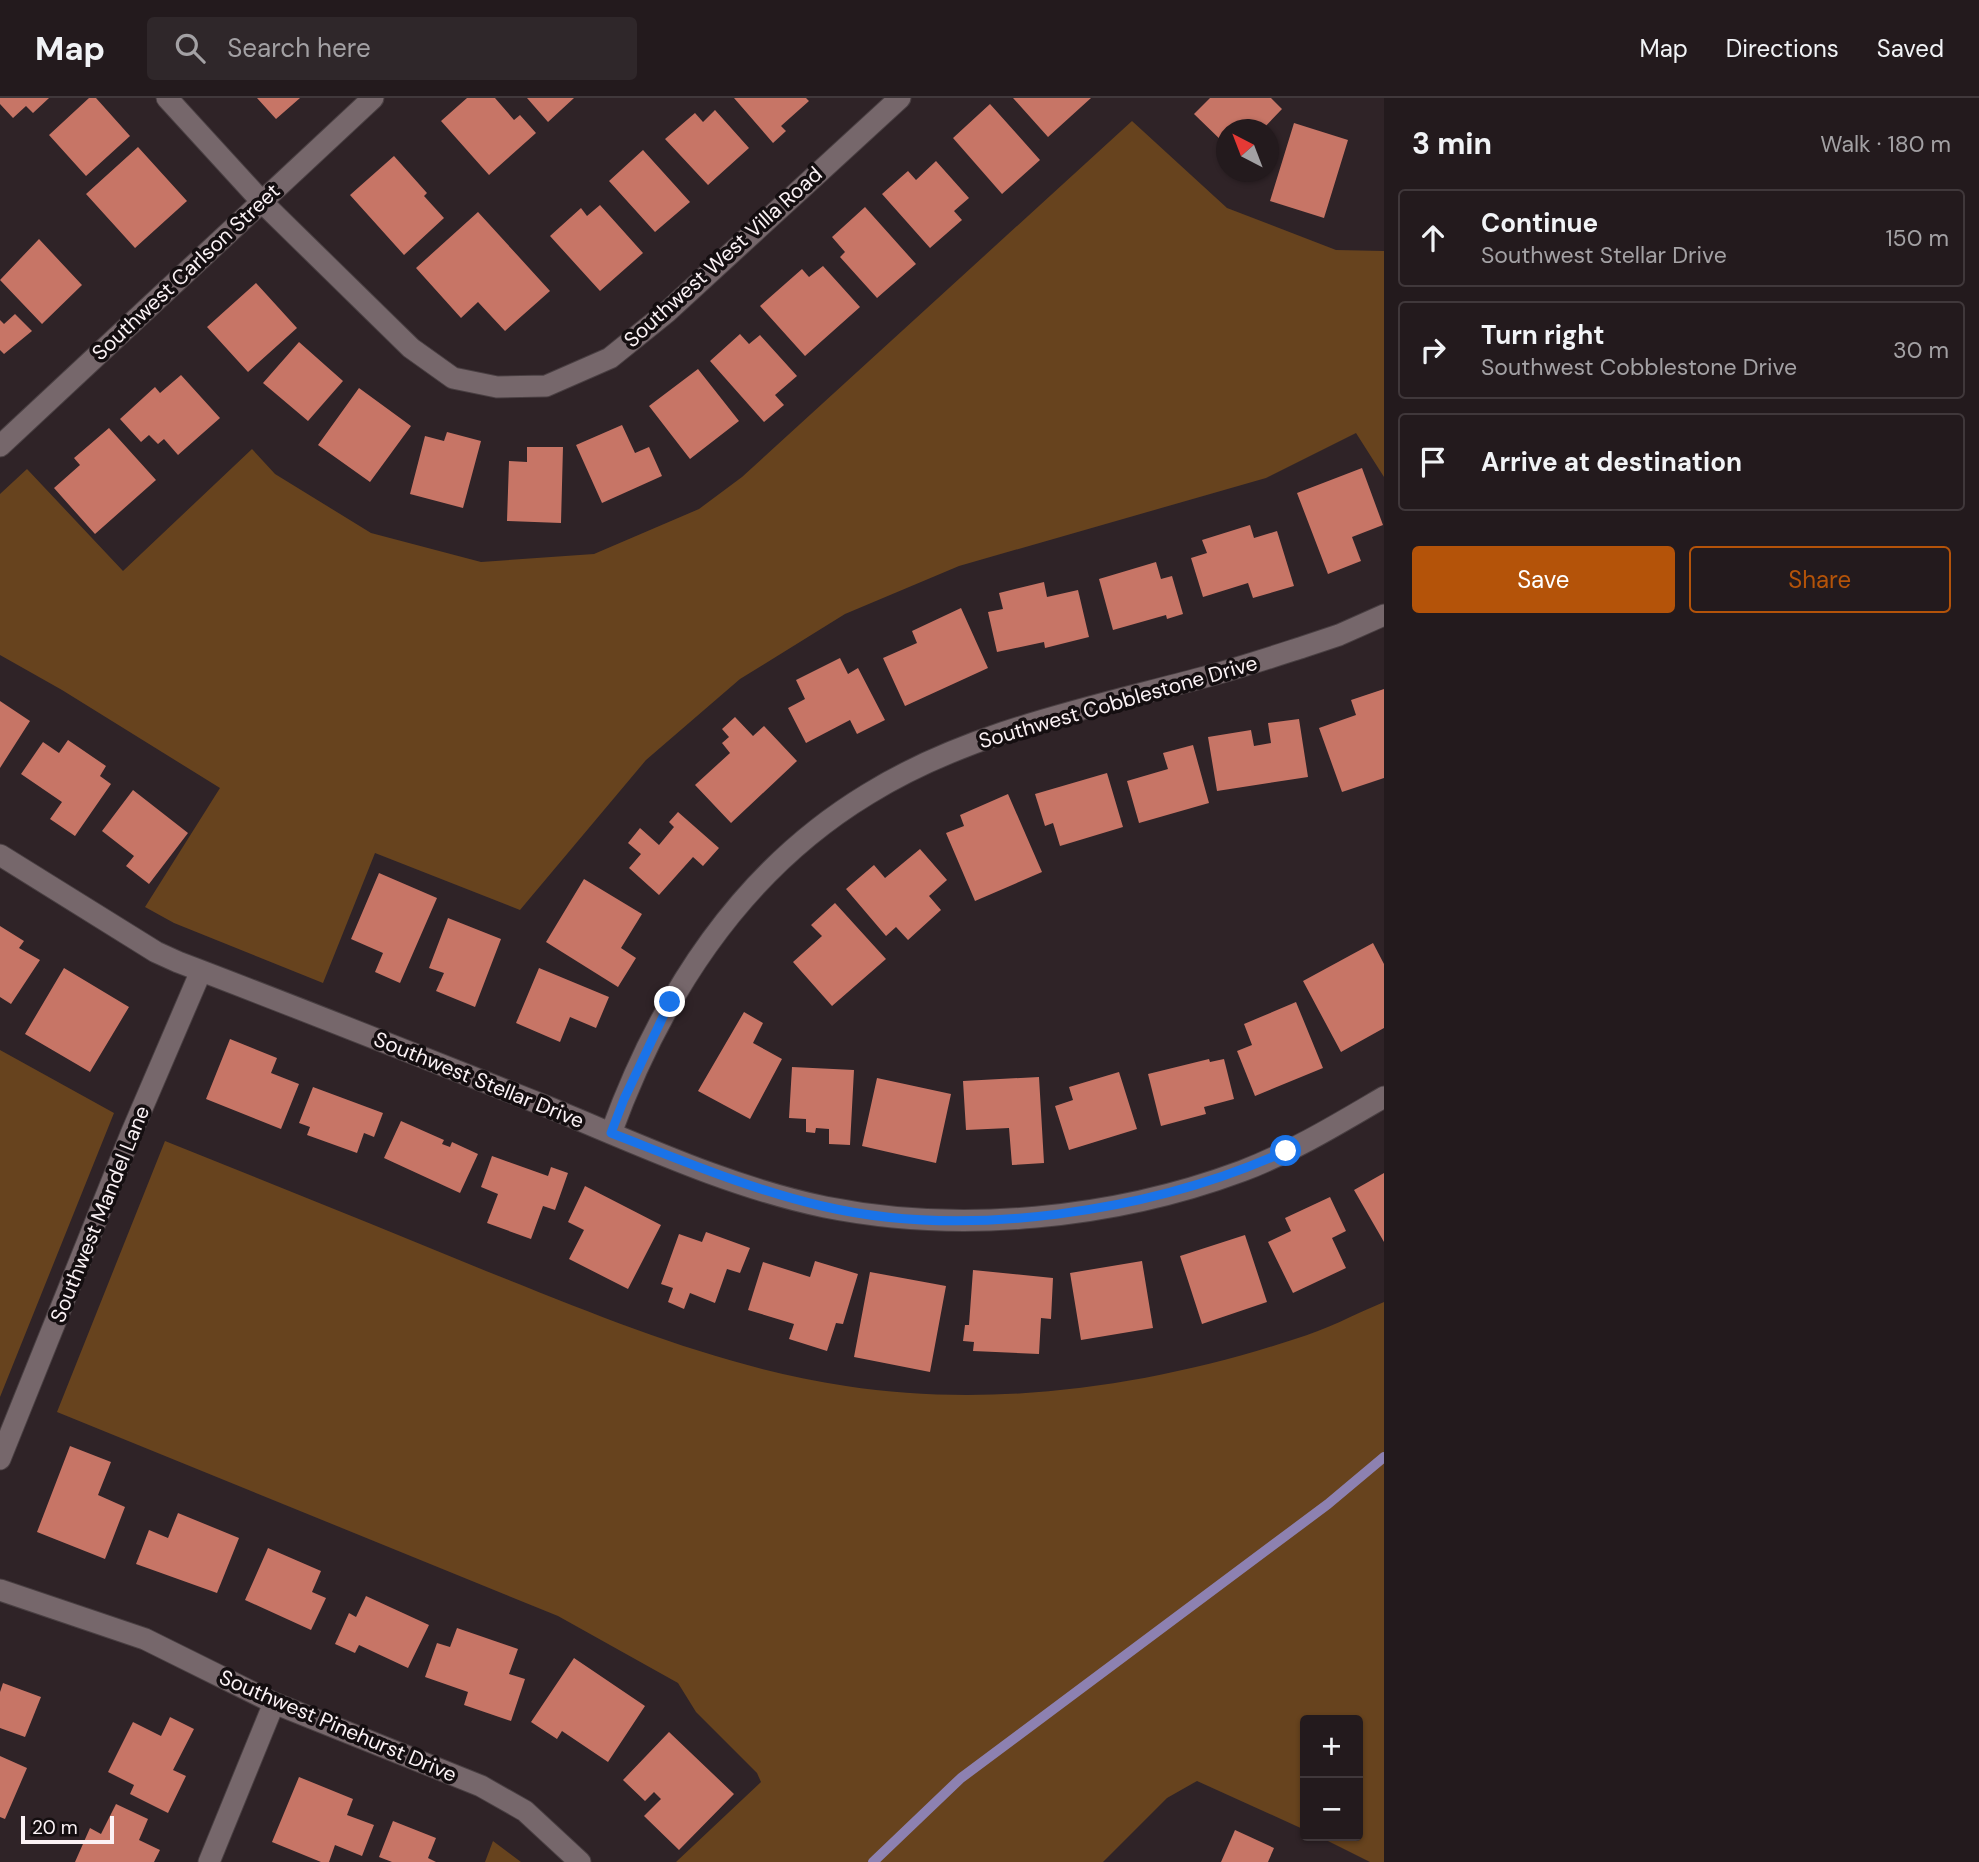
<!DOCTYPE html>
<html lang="en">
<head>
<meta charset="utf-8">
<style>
  :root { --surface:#231a1d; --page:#2f272a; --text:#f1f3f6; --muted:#a3a1a4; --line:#40383b; --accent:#b45309 }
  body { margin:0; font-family:"DM Sans",sans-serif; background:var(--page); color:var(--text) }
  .controls { position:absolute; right:21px; bottom:21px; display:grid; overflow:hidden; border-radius:7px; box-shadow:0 2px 5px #0004 }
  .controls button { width:63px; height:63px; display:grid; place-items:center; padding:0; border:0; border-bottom:2px solid var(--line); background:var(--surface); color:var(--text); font:35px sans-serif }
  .compass { position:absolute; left:1216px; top:21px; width:63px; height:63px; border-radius:50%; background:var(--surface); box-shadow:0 2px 5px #0004; rotate:318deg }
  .scale { position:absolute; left:21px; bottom:18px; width:93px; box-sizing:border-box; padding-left:7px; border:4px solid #fbf2f5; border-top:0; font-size:19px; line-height:24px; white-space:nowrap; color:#fbf2f5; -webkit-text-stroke:5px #140e10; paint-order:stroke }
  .stop { position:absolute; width:21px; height:21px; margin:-16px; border:5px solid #1a73e8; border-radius:50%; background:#fff }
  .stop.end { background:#1a73e8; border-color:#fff; box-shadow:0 2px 7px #0008 }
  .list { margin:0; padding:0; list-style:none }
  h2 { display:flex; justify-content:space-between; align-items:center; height:91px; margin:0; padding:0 28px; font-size:30px }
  h2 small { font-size:23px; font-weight:400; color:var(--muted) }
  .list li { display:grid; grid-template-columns:46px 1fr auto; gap:21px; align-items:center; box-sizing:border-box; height:98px; margin:0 14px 14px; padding:0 14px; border:2px solid var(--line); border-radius:7px }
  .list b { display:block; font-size:26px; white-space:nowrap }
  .list p { margin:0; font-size:23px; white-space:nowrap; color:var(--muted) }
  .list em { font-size:23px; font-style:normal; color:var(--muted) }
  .actions { display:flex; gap:14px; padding:21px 28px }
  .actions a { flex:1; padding:16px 0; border:2px solid var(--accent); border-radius:7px; text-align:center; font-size:24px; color:var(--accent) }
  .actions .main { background:var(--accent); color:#fff }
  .icon { flex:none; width:38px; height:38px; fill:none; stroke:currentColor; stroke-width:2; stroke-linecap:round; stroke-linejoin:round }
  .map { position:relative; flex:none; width:1384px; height:1764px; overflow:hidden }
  header { display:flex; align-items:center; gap:42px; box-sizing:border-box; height:98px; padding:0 35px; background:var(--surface); border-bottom:2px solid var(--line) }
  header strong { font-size:33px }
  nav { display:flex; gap:38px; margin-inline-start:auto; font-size:24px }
  .search { width:490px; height:63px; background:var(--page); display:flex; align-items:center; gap:18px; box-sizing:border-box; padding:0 24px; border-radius:7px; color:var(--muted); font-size:26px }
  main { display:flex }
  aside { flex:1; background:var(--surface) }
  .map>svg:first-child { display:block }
</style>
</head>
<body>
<header>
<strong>Map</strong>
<div class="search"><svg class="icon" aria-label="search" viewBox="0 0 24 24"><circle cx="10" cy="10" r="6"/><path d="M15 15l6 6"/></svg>Search here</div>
<nav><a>Map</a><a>Directions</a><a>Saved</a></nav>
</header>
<main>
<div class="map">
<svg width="1384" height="1764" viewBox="0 0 1384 1764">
  <rect width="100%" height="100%" fill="#2f2327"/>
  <!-- green -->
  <path fill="#67431e" d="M1132,23l95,87 109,42 48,1v226l-28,-44 -90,45 -307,88 -114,48 -105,65 -94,81 -126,150 -145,-57 -52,130 -149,-60 -29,-16 75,-119 -158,-98 -62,-35v-161l27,-25 96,102 129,-122 23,25 96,59 110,29 113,-8 105,-45 43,-32z
    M0,952l114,63 -114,284z
    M165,1043c107,43 214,86 321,130 118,47 234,96 360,115 150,23 306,0 449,-47 31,-9 60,-25 89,-37v560h-14l-52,-26h40v-116h-53v110l-108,-49 -30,17 -64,64h-427l85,-80 -4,-9 -61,-61 -18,-29 -120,-67 -501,-204z
    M493,1743l28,21h-36z"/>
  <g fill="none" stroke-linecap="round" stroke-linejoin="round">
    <!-- stream -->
    <path stroke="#8d81b1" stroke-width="10" d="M873,1764l88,-84 367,-274 56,-47"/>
  </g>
  <!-- building -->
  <path fill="#c77566" d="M0,0h49l-16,15 -7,-7 -13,12 -13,-14z
    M89,0h7l34,38 -44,40 -37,-41z
    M257,0h43l-24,21z
    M467,0h28l19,22 6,-5 16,18 -47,42 -48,-54z
    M527,0h47l-26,24z
    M734,0h72l3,3 -28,25 5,5 -13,12z
    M1013,0h78l-43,39z
    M1210,0h61l11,11 -20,21h-36v15l-32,-31z
    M990,6l50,56 -38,34 -49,-56z
    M715,12l34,38 -41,37 -43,-46 30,-26 8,9z
    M1294,25l54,17 -24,78 -54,-17z
    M138,49l49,54 -52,47 -49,-54z
    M643,52l47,52 -35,30 -46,-51z
    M394,58l33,37 -3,3 20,22 -40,37 -54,-60z
    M936,63l33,37 -15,13 8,9 -32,28 -48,-54 26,-23 8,9z
    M600,107l43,48 -43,38 -50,-55 31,-28 6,8z
    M865,109l51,57 -39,34 -37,-41 5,-5 -13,-15z
    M478,114l72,79 -45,40 -27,-29 -17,16 -45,-50z
    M39,141l43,46 -40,39 -42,-44z
    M823,168l37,41 -55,49 -45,-50 42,-37 7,8z
    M256,185l41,45 -49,44 -41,-45z
    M15,216l17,17 -28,23 -4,-4v-30l4,4z
    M740,236l9,10 11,-9 37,41 -22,19 9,10 -20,17 -54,-61z
    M299,244l44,39 -35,40 -45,-38z
    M698,271l41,52 -49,38 -41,-53z
    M181,277l39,43 -42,37 -14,-16 -6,5 -9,-9 -8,7 -21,-23 35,-32 5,6z
    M359,290l52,38 -41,56 -52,-37z
    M622,327l13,28 14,-6 13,29 -60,27 -26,-58z
    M109,330l47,52 -61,54 -41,-46 26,-23 -6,-7z
    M447,334l34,9 -18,67 -53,-14 15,-58 19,5z
    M527,349h36l-2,76 -54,-2 2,-60 18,1z
    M1362,370l21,57 -31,12 9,24 -33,13 -31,-81z
    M1250,427l4,13 23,-7 17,55 -41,12 -5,-15 -45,14 -12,-39 16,-5 -5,-13z
    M1156,464l5,17 11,-3 11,38 -16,5 -1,-4 -53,15 -14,-51z
    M1044,484l3,15 31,-7 11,47 -44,11 -1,-6 -47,10 -9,-40 15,-3 -4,-16z
    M961,510l27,60 -83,38 -22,-48 34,-15 -5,-12z
    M840,560l8,16 10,-6 27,52 -28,14 -7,-14 -44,23 -18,-35 17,-9 -9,-19z
    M1384,591v89l-42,14 -23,-64 37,-13 -5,-15z
    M0,603l30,20 -30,47z
    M735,619l18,19 11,-10 33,35 -66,62 -36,-38 35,-32 -8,-10 7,-6 -7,-8z
    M1299,621l9,58 -91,14 -9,-54 43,-7 3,16 17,-3 -3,-20z
    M68,642l38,26 -6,10 11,8 -36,52 -25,-17 12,-17 -41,-28 22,-32 16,11z
    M1193,647l16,58 -70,20 -12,-42 41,-12 -5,-16z
    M1107,675l16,54 -63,19 -7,-23 -8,3 -10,-32z
    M133,692l55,43 -39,51 -23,-18 8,-10 -32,-25z
    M1008,696l34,78 -67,29 -29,-68 18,-7 -4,-11z
    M678,714l41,36 -16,18 -10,-9 -34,38 -30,-27 12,-14 -13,-11 12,-15 19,17 15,-18 -5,-5z
    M920,751l27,31 -18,16 12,14 -33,30 -12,-13 -10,9 -40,-47 28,-24 11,13z
    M379,775l58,25 -37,85 -25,-11 8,-19 -32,-14z
    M584,781l58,35 -21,34 15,10 -18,29 -72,-45z
    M835,805l51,56 -54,47 -39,-44 29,-26 -11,-11z
    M448,820l53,21 -26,68 -39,-16 8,-18 -15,-5z
    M0,828l24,15 -5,7 21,12 -29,44 -11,-7z
    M1373,845l11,21v64l-43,24 -38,-71z
    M64,870l65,39 -39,65 -65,-38z
    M539,870l70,29 -13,31 -26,-11 -10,25 -44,-19z
    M1296,904l27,66 -68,28 -18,-45 15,-6 -8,-21z
    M744,914l19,11 -10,20 29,16 -32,60 -52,-28z
    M230,941l47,19 -6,15 28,11 -18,45 -75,-30z
    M1209,961l1,3 14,-3 10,40 -30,8 2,7 -45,12 -13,-52z
    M792,969l62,3 -4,75 -21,-1v-15l-13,-1 -1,5 -9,-1v-13l-17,-1z
    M1119,974l18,57 -68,21 -14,-44 18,-6 -4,-13z
    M1039,979l5,86 -32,2 -3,-37 -43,2 -3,-49z
    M877,980l74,16 -15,69 -74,-17z
    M313,989l70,26 -9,24 -10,-4 -7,20 -50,-18 3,-8 -11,-4z
    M401,1023l43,19 -2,4 8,3 2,-5 26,12 -18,39 -76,-35z
    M492,1058l56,20 3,-9 17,6 -13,37 -12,-4 -12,33 -44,-16 11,-29 -17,-7z
    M1384,1075v69l-30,-52z
    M585,1088l76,39 -33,64 -59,-30 15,-29 -16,-8z
    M1330,1099l16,34 -14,7 14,30 -53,25 -25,-51 23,-11 -6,-13z
    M706,1134l44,16 -10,25 -13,-4 -12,34 -25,-10 -6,16 -16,-7 5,-14 -12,-4 18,-50 23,8z
    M1245,1137l22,67 -65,22 -22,-68z
    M815,1163l43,13 -15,50 -7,-1 -9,28 -38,-12 5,-15 -46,-14 15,-48 47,15z
    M1142,1163l11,67 -72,12 -11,-67z
    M973,1172l80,8 -2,41 -10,-1 -2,36 -66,-3 1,-9 -11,-1 2,-16h4z
    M870,1174l76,14 -16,86 -76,-15z
    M70,1348l41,16 -13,33 27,12 -20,52 -68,-27z
    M178,1415l61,25 -22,55 -81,-29 13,-34 19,8z
    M268,1450l53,23 -9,21 14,6 -15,32 -66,-30z
    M366,1498l63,29 -21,43 -49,-23 -4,8 -20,-9 14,-31 7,4z
    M457,1530l61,21 -9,25 16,5 -14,42 -47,-16 4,-13 -43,-15 12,-34 13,4z
    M574,1560l71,48 -37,56 -46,-31 -5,8 -26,-17z
    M3,1585l38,14 -16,40 -25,-9v-36z
    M170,1619l24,12 -21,41 13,6 -18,37 -38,-19 4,-9 -26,-13 25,-50 28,14z
    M669,1634l65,62 -55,56 -35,-34 17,-17 -7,-7 -9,9 -22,-21z
    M0,1658l27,12 -22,51 -5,-2z
    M299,1679l54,22 -6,16 27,10 -12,31 -27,-11 -6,17h-8l-49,-20z
    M116,1706l32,15 -9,21 21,10 -6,12h-79l15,-34 11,6z
    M393,1723l43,17 -8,20 8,4h-44l-13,-5z
    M1235,1732l39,18 -6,14h-47z"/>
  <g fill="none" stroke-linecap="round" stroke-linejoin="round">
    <!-- minor casing -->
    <g stroke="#493f42" stroke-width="23">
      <path id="minor" d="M167,0l96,105 148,145 42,30 44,9 49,-1 64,-28 57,-46 233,-214
        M0,348l373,-348
        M0,757l156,97 22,10c124,47 246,96 370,145 90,37 181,80 277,100 135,27 288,12 417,-36 50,-19 96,-47 142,-74
        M611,1035c50,-137 130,-262 257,-339 100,-62 221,-86 333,-116 35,-9 68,-20 102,-31l36,-12 45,-20
        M0,1361l131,-325 70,-163
        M0,1492l145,49 129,64 207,83 44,25 55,51
        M209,1764l65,-159"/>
    </g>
    <!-- minor -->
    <use href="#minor" stroke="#76676b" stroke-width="21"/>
  </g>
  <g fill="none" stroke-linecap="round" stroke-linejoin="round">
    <!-- route -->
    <path stroke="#1a73e8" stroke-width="9" d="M670,904l-46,97 -13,34c70,27 138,56 211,73 144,34 330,6 464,-55"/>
  </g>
  <g text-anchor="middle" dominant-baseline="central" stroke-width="7" stroke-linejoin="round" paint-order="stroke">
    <!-- street labels -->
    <g font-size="21" fill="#fbf2f5" stroke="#140e10">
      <text transform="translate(723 159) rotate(-42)">Southwest West Villa Road</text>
      <text transform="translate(186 174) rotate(-43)">Southwest Carlson Street</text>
      <text transform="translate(1118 604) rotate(-16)">Southwest Cobblestone Drive</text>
      <text transform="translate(479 982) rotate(22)">Southwest Stellar Drive</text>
      <text transform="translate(100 1116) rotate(-68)">Southwest Mandel Lane</text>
      <text transform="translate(338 1628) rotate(23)">Southwest Pinehurst Drive</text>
    </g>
  </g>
</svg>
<div class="controls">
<button>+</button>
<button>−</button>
</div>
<svg class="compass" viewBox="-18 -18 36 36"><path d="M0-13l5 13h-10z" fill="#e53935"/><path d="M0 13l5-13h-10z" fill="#a3a1a4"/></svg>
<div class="scale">20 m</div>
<div class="stop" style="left:1286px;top:1053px"></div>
<div class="stop end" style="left:670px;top:904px"></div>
</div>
<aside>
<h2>3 min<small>Walk · 180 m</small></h2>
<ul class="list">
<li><svg class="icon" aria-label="ahead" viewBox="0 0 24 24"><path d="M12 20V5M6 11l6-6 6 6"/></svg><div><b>Continue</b><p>Southwest Stellar Drive</p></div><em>150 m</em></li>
<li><svg class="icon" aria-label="right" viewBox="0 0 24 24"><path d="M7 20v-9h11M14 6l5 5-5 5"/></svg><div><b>Turn right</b><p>Southwest Cobblestone Drive</p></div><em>30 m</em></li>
<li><svg class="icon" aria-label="arrive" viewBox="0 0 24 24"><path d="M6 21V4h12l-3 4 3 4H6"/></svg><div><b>Arrive at destination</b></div></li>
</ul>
<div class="actions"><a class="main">Save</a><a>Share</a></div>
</aside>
</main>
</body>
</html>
